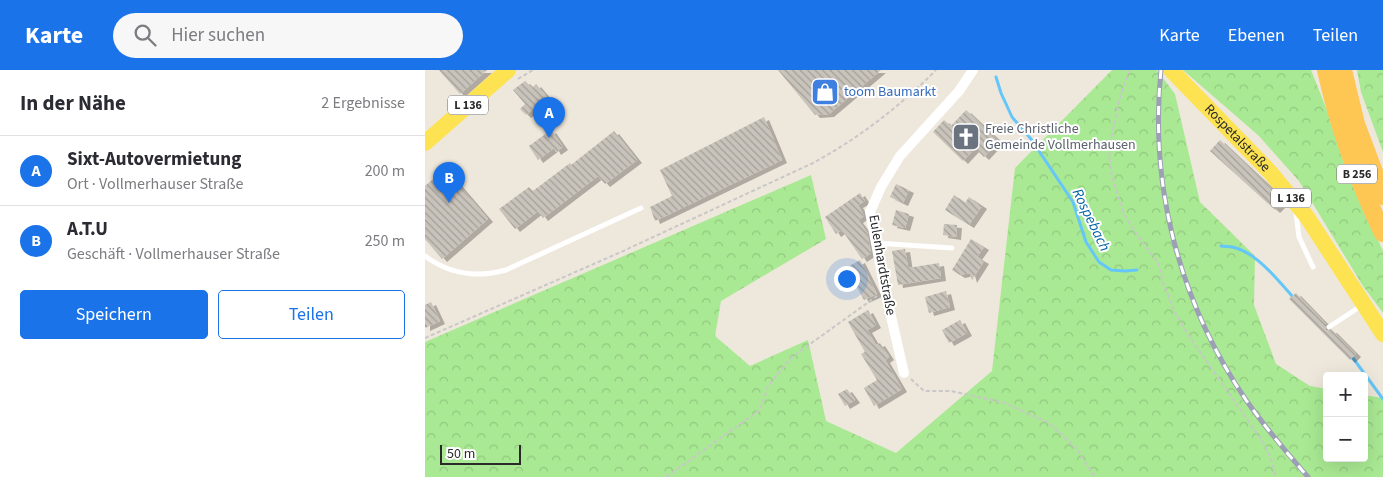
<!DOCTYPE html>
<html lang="de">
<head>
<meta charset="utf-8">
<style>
  :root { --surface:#fff; --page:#f7f7f7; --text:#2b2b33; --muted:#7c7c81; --line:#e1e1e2; --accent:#1a73e8 }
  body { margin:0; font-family:"Source Sans 3",sans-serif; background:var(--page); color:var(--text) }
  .controls { position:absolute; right:15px; bottom:15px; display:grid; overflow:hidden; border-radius:5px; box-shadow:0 5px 20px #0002 }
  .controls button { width:45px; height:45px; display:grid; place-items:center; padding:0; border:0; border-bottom:1px solid var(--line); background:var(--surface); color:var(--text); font:25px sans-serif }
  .scale { position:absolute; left:15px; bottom:12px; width:81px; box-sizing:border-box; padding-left:5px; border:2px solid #2a2a2a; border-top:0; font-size:14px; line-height:18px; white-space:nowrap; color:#2a2a2a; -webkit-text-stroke:4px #fff; paint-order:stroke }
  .you { position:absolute; left:421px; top:208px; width:18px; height:18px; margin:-12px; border:4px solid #fff; border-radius:50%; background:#1a73e8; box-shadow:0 0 0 8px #1a73e833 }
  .badge { display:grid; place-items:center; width:32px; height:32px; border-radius:50%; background:var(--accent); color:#fff; font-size:16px; font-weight:700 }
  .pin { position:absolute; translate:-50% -41px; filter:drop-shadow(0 1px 2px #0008) }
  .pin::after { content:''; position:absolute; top:26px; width:18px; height:15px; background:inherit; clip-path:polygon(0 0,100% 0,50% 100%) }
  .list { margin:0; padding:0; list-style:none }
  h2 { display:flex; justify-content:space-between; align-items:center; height:65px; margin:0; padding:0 20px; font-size:21px }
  h2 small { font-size:16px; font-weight:400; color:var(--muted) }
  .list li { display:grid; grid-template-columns:32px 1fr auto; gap:15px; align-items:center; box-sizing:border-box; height:70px; padding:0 20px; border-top:1px solid var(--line) }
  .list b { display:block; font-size:19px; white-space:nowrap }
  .list p { margin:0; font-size:16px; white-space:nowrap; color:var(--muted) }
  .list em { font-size:16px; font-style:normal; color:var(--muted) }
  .actions { display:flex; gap:10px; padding:15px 20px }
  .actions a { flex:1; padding:11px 0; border:1px solid var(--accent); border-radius:5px; text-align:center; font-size:18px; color:var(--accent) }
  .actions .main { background:var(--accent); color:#fff }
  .icon { flex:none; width:28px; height:28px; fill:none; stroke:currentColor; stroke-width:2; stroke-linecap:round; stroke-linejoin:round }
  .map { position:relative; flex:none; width:958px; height:407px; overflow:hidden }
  header { display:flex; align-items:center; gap:30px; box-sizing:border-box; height:70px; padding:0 25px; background:var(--accent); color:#fff }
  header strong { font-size:24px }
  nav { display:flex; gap:28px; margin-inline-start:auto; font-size:18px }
  .search { width:350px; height:45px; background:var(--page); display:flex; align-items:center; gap:12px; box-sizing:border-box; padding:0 18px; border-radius:28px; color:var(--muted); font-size:19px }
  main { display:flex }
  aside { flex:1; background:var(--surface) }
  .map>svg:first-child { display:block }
</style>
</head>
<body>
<header>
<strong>Karte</strong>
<div class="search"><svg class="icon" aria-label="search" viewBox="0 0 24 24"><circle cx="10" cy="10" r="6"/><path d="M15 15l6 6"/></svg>Hier suchen</div>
<nav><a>Karte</a><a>Ebenen</a><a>Teilen</a></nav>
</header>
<main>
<aside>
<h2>In der Nähe<small>2 Ergebnisse</small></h2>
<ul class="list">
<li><span class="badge">A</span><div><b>Sixt-Autovermietung</b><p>Ort · Vollmerhauser Straße</p></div><em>200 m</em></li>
<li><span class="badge">B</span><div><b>A.T.U</b><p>Geschäft · Vollmerhauser Straße</p></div><em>250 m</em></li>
</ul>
<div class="actions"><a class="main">Speichern</a><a>Teilen</a></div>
</aside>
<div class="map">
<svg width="958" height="407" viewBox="0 0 958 407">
  <defs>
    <pattern id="forest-crowns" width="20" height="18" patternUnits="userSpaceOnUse" patternTransform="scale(1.25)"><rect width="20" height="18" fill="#a9e993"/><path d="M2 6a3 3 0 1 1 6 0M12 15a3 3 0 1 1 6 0" fill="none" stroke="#92c87f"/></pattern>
    <pattern id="building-back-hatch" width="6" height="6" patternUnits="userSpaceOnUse" patternTransform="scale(1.25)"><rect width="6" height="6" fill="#c9c4bb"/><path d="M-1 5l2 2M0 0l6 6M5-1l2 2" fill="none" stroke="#a39f98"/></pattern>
    <filter id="shadow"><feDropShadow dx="5" dy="3" stdDeviation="0" flood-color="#0004"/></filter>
  </defs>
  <rect width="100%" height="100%" fill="#eee7db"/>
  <!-- forest -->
  <path fill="url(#forest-crowns)" d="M687,0h45l18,24 25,108 55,54 -1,49 22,59 34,22 17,3v69h37v-63l19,3v79h-958v-135l386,-167 15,64 -105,62 -6,35 35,30 58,-26 18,81 70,32 96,-82 23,-203z
    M758,0h128l19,48 15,49 38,84v62l-20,-27 -64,-105 -40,-45z
    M932,0h26v82l-22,-60z"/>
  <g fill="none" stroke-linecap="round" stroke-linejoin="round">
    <!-- stream -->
    <path stroke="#65c6f9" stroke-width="3" d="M571,7l5,16 11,24 19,22 42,63 13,40 13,20 12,8 14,1 12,-1
      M796,176c5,1 10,0 15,2 21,6 42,32 56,48
      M928,288l30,41"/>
  </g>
  <!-- building -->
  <path fill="url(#building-back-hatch)" filter="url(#shadow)" d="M14,0h48l-27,24z
    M353,0h103l-52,44 -14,1z
    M100,11l7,7 4,-4 11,13 -21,18 -6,-6 5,-5 -12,-14z
    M541,40l33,31 -15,16 -9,-9 -12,13 -30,-29 11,-12 7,6z
    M339,47l18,43 -127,61 -5,-14 22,-11 -12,-26z
    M126,60l12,17 -7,5 -2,-4 -16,12 -9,-14z
    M189,61l23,29 -32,24 -7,-8 -55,42 -5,-7 -23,18 -16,-20 30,-22 4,4 37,-28 1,2z
    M795,70l48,45 14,18 -7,7 -65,-59z
    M20,99l43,50 -46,40 -17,-20v-53z
    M471,114l13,6 -6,13 -13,-6z
    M435,123l5,8 -7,4 6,11 -6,4 9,12 4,21 -9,6 -20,-29 -6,4 -11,-17z
    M529,125l11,8 4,-6 13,9 -13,19 -24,-15z
    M471,140l13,4 -4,14 -13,-3z
    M519,154l13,1 -1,12 -13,-2z
    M546,169l13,8 -7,10 7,4 -12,19 -2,-7 -10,2 -8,-5z
    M480,179l3,19 31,-5 2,15 -43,7 -6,-34z
    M435,190l17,34 -13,6 -11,-20 -7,3 -7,-11z
    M521,221l4,16 -21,6 -4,-16z
    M871,223l30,31v6l3,1 3,-1 24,24 -6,6 -61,-61z
    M6,232l9,19 -15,7v-23z
    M443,240l8,15 -9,5 9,15 4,-2 9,14 -4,3 17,29 -28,17 -10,-18 13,-8 -16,-26 4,-2 -17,-30z
    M535,250l7,13 -18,10 -7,-13z
    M422,319l8,11 -10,6 -7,-12z"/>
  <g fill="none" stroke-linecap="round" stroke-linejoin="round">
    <!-- path -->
    <path stroke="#c8c8c8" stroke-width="2" stroke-dasharray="4 2.5" stroke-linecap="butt" d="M704,0l-10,31 -10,48 2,23 12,40 10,17 25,34 5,19 12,31 18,29 70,100 8,17 5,18
      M93,9l15,-9
      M0,268l196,-86 192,-89c46,-25 86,-56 123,-93
      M486,309l13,12h27l54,12 44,20 27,25 19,29
      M241,407l94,-67 8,-24 24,-29 85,-61"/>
    <!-- service -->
    <path stroke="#fff" stroke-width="5" d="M871,143l3,24 14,30
      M451,173l76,5
      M0,186c24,18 52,22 81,14l135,-62
      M904,257l32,-21"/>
    <!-- minor -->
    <path stroke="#fff" stroke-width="10" d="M479,303l-19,-83 -15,-78 11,-25 19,-31 59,-65 14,-21"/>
    <!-- primary -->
    <g stroke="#fde251" stroke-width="16">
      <path id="s1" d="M746,0l99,102 37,45 76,117"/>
      <path d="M0,73l83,-73"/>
    </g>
    <!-- trunk -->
    <path stroke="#fec753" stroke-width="18" d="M901,0c13,59 31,109 57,163
      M918,0l13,54 27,72"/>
    <!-- rail casing -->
    <g stroke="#9d9fb6" stroke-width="5">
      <path id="rail" d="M736,0c-12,117 19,233 85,330 19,27 40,52 62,77"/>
    </g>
    <!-- rail -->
    <use href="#rail" stroke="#fff" stroke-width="3" stroke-dasharray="9" stroke-linecap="butt"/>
  </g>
  <!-- icons -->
  <defs>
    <g id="shop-square" transform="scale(1.4375)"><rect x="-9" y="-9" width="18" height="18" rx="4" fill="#3f7fe0" stroke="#fff"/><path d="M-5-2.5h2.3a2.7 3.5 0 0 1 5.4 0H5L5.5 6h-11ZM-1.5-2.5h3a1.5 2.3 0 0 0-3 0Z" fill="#fff"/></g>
    <g id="church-square" transform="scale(1.4375)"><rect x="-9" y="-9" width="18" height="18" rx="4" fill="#6b7280" stroke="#fff"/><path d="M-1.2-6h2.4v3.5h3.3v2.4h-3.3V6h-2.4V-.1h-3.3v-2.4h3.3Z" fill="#fff"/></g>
  </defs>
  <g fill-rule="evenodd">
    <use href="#shop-square" x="400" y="22"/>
    <use href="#church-square" x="541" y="67"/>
  </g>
  <g text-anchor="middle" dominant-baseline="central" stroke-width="4" stroke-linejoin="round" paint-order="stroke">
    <!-- shield labels -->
    <g fill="#fff" stroke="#6a6a6a" stroke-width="1">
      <rect x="23" y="25.5" width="40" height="19" rx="4"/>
      <rect x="912" y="94.5" width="40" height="19" rx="4"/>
      <rect x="846" y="118.5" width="40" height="19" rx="4"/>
    </g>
    <g font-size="12" font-weight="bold" fill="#2a2a2a">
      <text x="43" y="35">L 136</text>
      <text x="932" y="104">B 256</text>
      <text x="866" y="128">L 136</text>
    </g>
    <!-- shop labels -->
    <g font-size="14" fill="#366cbe" stroke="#fff" text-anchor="start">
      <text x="419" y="22">toom Baumarkt</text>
    </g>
    <!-- worship labels -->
    <g font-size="14" fill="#5b616d" stroke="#fff" text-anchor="start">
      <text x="560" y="59">Freie Christliche<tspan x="560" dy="16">Gemeinde Vollmerhausen</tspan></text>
    </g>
    <!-- street labels -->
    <g font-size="14" fill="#2a2a2a" stroke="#fff">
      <text stroke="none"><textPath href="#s1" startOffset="95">Rospetalstraße</textPath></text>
      <text transform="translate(457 195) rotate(80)">Eulenhardtstraße</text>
    </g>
    <!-- water labels -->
    <g font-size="15" font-style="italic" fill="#0261a7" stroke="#fff">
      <text transform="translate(666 150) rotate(64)">Rospebach</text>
    </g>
  </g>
</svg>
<div class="controls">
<button>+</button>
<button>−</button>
</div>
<div class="scale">50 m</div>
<div class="you"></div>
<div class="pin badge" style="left:124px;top:68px">A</div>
<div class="pin badge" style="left:24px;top:133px">B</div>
</div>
</main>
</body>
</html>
